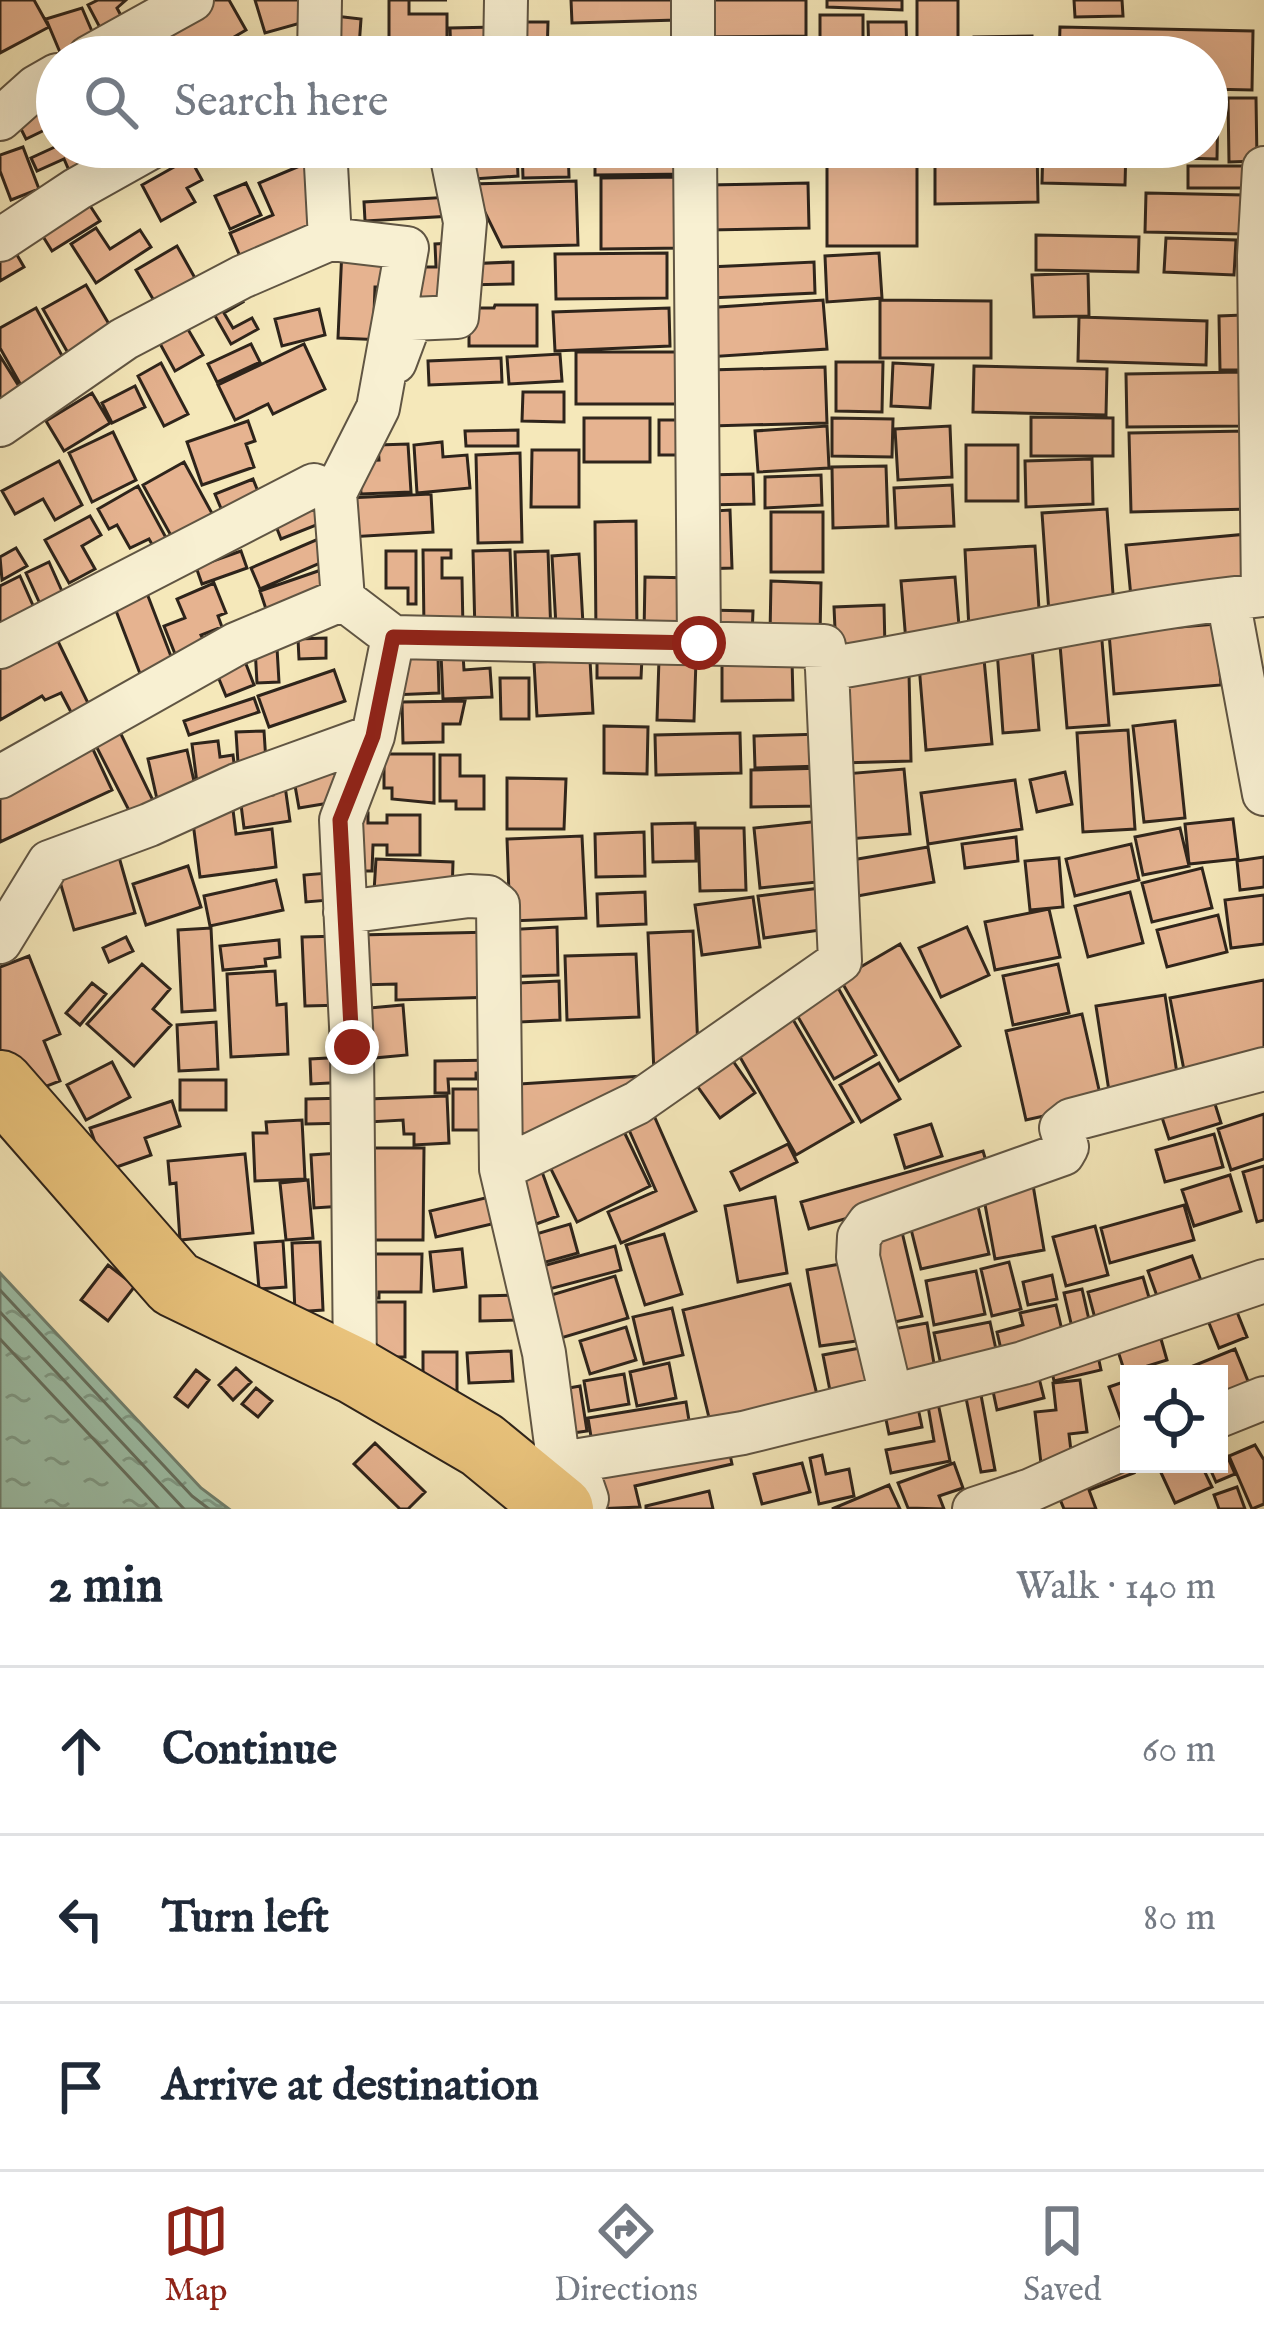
<!DOCTYPE html>
<html lang="en">
<head>
<meta charset="utf-8">
<style>
  :root { --surface:#fff; --page:#f6f6f7; --text:#1f2937; --muted:#747a83; --line:#e0e1e3; --accent:#8f2418 }
  body { margin:0; font-family:"IM FELL English",serif; background:var(--page); color:var(--text) }
  .controls { position:absolute; right:36px; bottom:36px; display:grid; overflow:hidden; border-radius:0px; box-shadow:0 12px 48px #0002 }
  .controls button { width:108px; height:108px; display:grid; place-items:center; padding:0; border:0; border-bottom:3px solid var(--line); background:var(--surface); color:var(--text); font:60px sans-serif }
  .stop { position:absolute; width:36px; height:36px; margin:-27px; border:9px solid #8f2418; border-radius:50%; background:#fff }
  .stop.end { background:#8f2418; border-color:#fff; box-shadow:0 3px 12px #0008 }
  .list { margin:0; padding:0; list-style:none }
  h2 { display:flex; justify-content:space-between; align-items:center; height:156px; margin:0; padding:0 48px; font-size:51px }
  h2 small { font-size:39px; font-weight:400; color:var(--muted) }
  .list li { display:grid; grid-template-columns:78px 1fr auto; gap:36px; align-items:center; box-sizing:border-box; height:168px; padding:0 48px; border-top:3px solid var(--line) }
  .list b { display:block; font-size:45px; white-space:nowrap }
  .list em { font-size:39px; font-style:normal; color:var(--muted) }
  .icon { flex:none; width:66px; height:66px; fill:none; stroke:currentColor; stroke-width:2; stroke-linecap:round; stroke-linejoin:round }
  .map { position:relative; flex:none; width:1264px; height:1509px; overflow:hidden }
  .search { position:absolute; background:var(--surface); box-shadow:0 12px 48px #0002; left:36px; right:36px; top:36px; height:132px; display:flex; align-items:center; gap:30px; box-sizing:border-box; padding:0 42px; border-radius:66px; color:var(--muted); font-size:45px }
  .sheet { height:660px; background:var(--surface) }
  nav { display:flex; justify-content:space-around; align-items:center; box-sizing:border-box; height:168px; border-top:3px solid var(--line); background:var(--surface); font-size:33px; color:var(--muted) }
  nav a { display:grid; justify-items:center; gap:6px }
  nav .on { color:var(--accent) }
  .map>svg:first-child { display:block }
</style>
</head>
<body>
<div class="map">
<svg width="1264" height="1509" viewBox="0 0 1264 1509">
  <defs>
    <pattern id="water-ripples" width="26" height="14" patternUnits="userSpaceOnUse" patternTransform="scale(3)"><rect width="26" height="14" fill="#9dc1aa"/><path d="M2 4q2-2 4 0t4 0M15 11q2-2 4 0t4 0" fill="none" stroke="#809d8a"/></pattern>
  </defs>
  <rect width="100%" height="100%" fill="#f5e8ba"/>
  <filter id="stains"><feTurbulence type="fractalNoise" baseFrequency=".00167" numOctaves="4"/><feColorMatrix values="0 0 0 0 .2 0 0 0 0 .09 0 0 0 0 .02 0 0 0 .5 -.17"/></filter>
  <radialGradient id="worn" r=".72"><stop offset=".6" stop-color="#630" stop-opacity="0"/><stop offset="1" stop-color="#630" stop-opacity=".3"/></radialGradient>
  <!-- water -->
  <path fill="url(#water-ripples)" stroke="#718271" stroke-width="3" d="M0,1273l201,215 28,21h-229z"/>
  <g fill="none" stroke-linecap="round" stroke-linejoin="round">
    <!-- shore -->
    <path stroke="#667262" stroke-width="3" d="M0,1290l192,206 17,13
      M0,1312l184,197
      M0,1339l159,170"/>
  </g>
  <!-- building -->
  <path fill="#e6b390" stroke="#2e241b" stroke-width="3" d="M0,0h34l15,27 -49,26z
    M98,0h28l-9,8 11,21 -21,12 -19,-36z
    M201,0h28l17,30 -46,27h-33l-16,-28z
    M255,0h54l6,19 -50,14z
    M389,0h58h-38v14h38v36h-47v-12h-11z
    M571,0h105l1,20 -105,3z
    M701,0h105v36l-105,1z
    M827,0h75v10l-75,-3z
    M917,0h41v57h-41z
    M1074,0h48l1,16 -48,1z
    M82,8l18,42 -17,7h-21l-16,-38z
    M820,15h43v42h-43z
    M335,16l26,3 -2,28 -26,-2z
    M511,22h37l-1,35h-36z
    M868,22h38l1,35h-38z
    M496,27l1,30h-46l-1,-29z
    M1060,27l193,4 -1,59 -45,-1v-32h-148z
    M1032,36v21h-58v-20z
    M670,38l1,19h-113l-1,-14z
    M785,39l1,18h-82v-16z
    M57,87v47l-3,1 -3,-8 -25,12 -15,-30z
    M1207,98h11l-1,61 -75,-2 1,-10h64z
    M1228,98h28l1,63 -28,1z
    M57,146l11,4 36,-3 8,17 -38,18 -10,-23 -27,12 -6,-13z
    M23,147l16,42 -28,11 -11,-29v-16z
    M522,147h46l1,30 -46,1z
    M595,147h97l1,27 -98,1z
    M827,147h90v99h-90z
    M935,147h102l1,55 -103,2z
    M1043,147h83l-1,38 -83,-2z
    M517,153l1,23 -60,4 -1,-23z
    M321,157l2,73 -78,38 -15,-35 43,-18 -14,-32z
    M190,158l12,22 -15,8 8,14 -34,19 -19,-36z
    M1188,166h65v22h-65z
    M684,177l1,71 -84,1v-71z
    M576,181l2,64 -76,2 -31,-63z
    M246,183l15,32 -31,14 -15,-33z
    M808,183l1,45 -100,2 -1,-45z
    M81,192l19,29 -48,30 -18,-29z
    M1146,193l98,2v39l-99,-2z
    M451,197l1,19 -87,5 -1,-19z
    M96,228l14,21 30,-19 11,17 -55,36 -25,-39z
    M1036,235l103,2 -1,35 -102,-2z
    M1166,238l70,2 -2,35 -70,-3z
    M10,243l14,24 -24,14v-33z
    M452,243l3,59 -36,2 -2,-37h19l-1,-23z
    M177,246l23,41 -40,24 -24,-41z
    M342,249l56,4 -11,34h-12l-1,27 10,26 -46,-2z
    M667,253v45l-111,1 -1,-45z
    M879,253l3,45 -55,4 -2,-46z
    M513,262v22l-48,1v-21z
    M814,262l1,31 -105,5 -1,-31z
    M1088,273l1,43 -55,1 -2,-42z
    M86,285l30,51 -44,24 -29,-51z
    M233,285l10,17 -19,11 9,15 19,-10 6,11 -27,15 -25,-44z
    M823,300l4,49 -120,8 -3,-49z
    M880,300l111,1v57h-111z
    M495,305h42v41h-68v-38h25z
    M36,308l30,55 -44,24 -22,-39v-20z
    M669,308l1,38 -115,5 -2,-39z
    M319,309l6,26 -43,11 -7,-27z
    M179,314l24,41 -28,16 -23,-42z
    M1243,315l1,55h-24l-1,-54z
    M1079,317l128,4 -1,44 -128,-4z
    M251,344l9,18 -43,20 -9,-18z
    M304,344l21,45 -52,25 -5,-10 -33,16 -17,-35z
    M576,352h103v52h-103z
    M560,354l2,27 -53,3 -2,-27z
    M0,356l20,32 -20,13z
    M501,358l1,24 -73,3 -1,-24z
    M836,362h47l-1,50 -46,-1z
    M161,363l27,51 -24,12 -26,-50z
    M893,363l40,2 -3,43 -39,-2z
    M974,366l133,3 -1,46 -133,-3z
    M825,367l2,56 -117,3 -1,-56z
    M1242,372l1,54 -116,1 -1,-53z
    M135,386l10,21 -33,16 -10,-20z
    M523,392h41v30l-42,-1z
    M92,393l18,30 -46,28 -18,-30z
    M1031,417l82,1v38h-82z
    M584,418h66v44h-66z
    M832,418l61,1 -1,38 -60,-1z
    M659,420h28l1,35h-29z
    M248,421l7,20 -9,3 8,23 -52,18 -15,-43z
    M827,426l2,42 -71,4 -3,-41z
    M950,426l2,51 -54,3 -3,-51z
    M518,430v16h-52l-1,-15z
    M1248,431l2,78 -119,3 -2,-79z
    M113,432l23,48 -44,22 -23,-49z
    M442,442l1,15 24,-2 3,33 -53,5 -3,-48z
    M408,444l3,48 -50,2 -2,-33 20,-1 -1,-15z
    M966,445h52v56h-52z
    M532,450h47v57h-48z
    M520,453l2,89 -44,1 -2,-88z
    M1092,459l1,45 -67,3 -1,-46z
    M59,461l23,44 -27,15 -12,-21 -28,15 -13,-23z
    M184,462l36,66 -41,22 -36,-65z
    M886,466l2,60 -55,2 -1,-61z
    M753,474l1,30 -50,1 -1,-30z
    M821,475l1,30 -57,3v-31z
    M253,479l10,25 -38,14 -10,-24z
    M952,485l2,41 -58,2 -2,-40z
    M138,486l33,61 -13,8 -9,-16 -19,9 -13,-23 -8,4 -11,-20z
    M319,494l10,26 -48,19 -10,-26z
    M431,494l2,38 -84,5 -2,-39z
    M1107,509l7,99 -65,5 -7,-100z
    M730,510l2,58 -31,1 -2,-57z
    M771,512h52v60h-52z
    M90,516l11,19 -19,11 13,23 -26,14 -24,-43z
    M636,521l1,113 -41,1 -1,-113z
    M1248,534l4,52 -121,11 -5,-52z
    M323,537l9,21 -72,31 -9,-21z
    M1035,546l5,79 -71,4 -4,-79z
    M16,548l11,18 -25,14 -2,-23z
    M423,550h28v8h-9v20h20l1,51h-39z
    M510,550l3,82 -38,1 -2,-82z
    M241,551l6,17 -45,16 -6,-17z
    M386,551h30v53h-8v-16h-22z
    M548,551l3,84 -33,1 -3,-84z
    M579,554l4,70 -27,2 -4,-70z
    M49,562l20,45 -23,10 -20,-44z
    M321,570l9,26 -61,22 -9,-27z
    M20,576l19,43 -39,18v-51z
    M645,577l51,1 -1,57 -51,-1z
    M955,577l5,61 -54,4 -5,-61z
    M771,581l50,2 -1,53 -50,-1z
    M143,583l34,89 -33,12 -34,-89z
    M214,583l12,30 -8,3 4,11 -21,8 8,17 -30,12 -15,-38 21,-8 -8,-19z
    M884,605l1,44 -49,2 -2,-44z
    M706,610l47,1 -1,26 -47,-1z
    M1216,624l5,61 -107,9 -5,-61z
    M52,629l37,76 -17,9 -11,-21 -16,7 -3,-4 -42,24v-66z
    M1101,629l8,96 -42,3 -8,-95z
    M326,638v20l-27,1 -1,-20z
    M255,648h22l2,34 -22,1z
    M1032,648l7,82 -36,3 -6,-83z
    M241,651l13,34 -28,11 -14,-34z
    M441,654h22l1,16 26,-2 2,29 -49,2z
    M438,657l1,36 -47,2 -1,-37z
    M597,657h45l-1,21h-44z
    M659,659l37,1 -2,61 -37,-1z
    M722,659h70l1,41 -71,1z
    M984,659l8,85 -66,6 -7,-85z
    M590,660l3,53 -56,3 -3,-54z
    M334,670l11,31 -76,26 -11,-31z
    M909,673l2,88 -70,2 -2,-89z
    M500,678h29v41h-28z
    M254,698l5,14 -70,23 -5,-14z
    M465,701l-5,23h-17v18l-40,1 -1,-41z
    M1175,721l10,97 -41,4 -11,-96z
    M604,726l44,1 -1,47 -43,-1z
    M118,728l43,89 -23,11 -45,-88z
    M1128,730l7,99 -52,3 -6,-99z
    M264,731l2,31 -28,1 -2,-31z
    M740,733l1,40 -85,2 -1,-40z
    M822,734l1,32 -68,2 -1,-32z
    M218,741l2,16 13,-2 3,24 -39,4 -5,-39z
    M90,743l22,47 -112,52v-57z
    M187,750l11,49 -39,9 -11,-49z
    M384,754h50v49l-42,-4v-11h-8z
    M440,755h20v21h24v33h-28v-8h-16z
    M334,761l7,40 -42,7 -7,-39z
    M826,768l1,38 -76,1v-37z
    M904,769l6,65 -61,5 -5,-65z
    M1065,772l7,32 -35,8 -7,-32z
    M507,778l59,1 -2,50h-57z
    M284,779l6,42 -46,7 -5,-39 11,9 23,-3 -1,-15z
    M1015,780l7,49 -94,15 -7,-51z
    M232,802l4,32 36,-5 4,38 -76,10 -9,-70z
    M346,813h22v10h19v-8h33v40h-33v-10h-14l-1,26h-26z
    M1233,819l5,40 -49,5 -4,-40z
    M821,821l6,60 -67,7 -6,-60z
    M695,823l1,38 -43,1 -1,-38z
    M698,828h46l2,62 -46,1z
    M1180,828l9,38 -46,9 -8,-38z
    M644,832l1,44 -49,1 -1,-43z
    M582,836l4,82 -76,3 -3,-82z
    M1016,837l2,24 -53,7 -3,-24z
    M1131,844l8,36 -64,16 -9,-37z
    M928,847l6,35 -82,15 -6,-36z
    M117,850l18,63 -61,17 -18,-62z
    M1264,857v30l-24,3 -3,-29z
    M1059,858l4,49 -33,3 -5,-49z
    M376,859l77,3 -1,32 -78,-2z
    M188,866l13,41 -55,18 -13,-41z
    M1202,868l10,40 -60,14 -10,-39z
    M340,872l2,27 -36,3 -2,-27z
    M276,880l7,30 -73,16 -6,-30z
    M828,887l6,41 -70,10 -6,-42z
    M645,892l1,32 -48,2 -1,-32z
    M1130,892l13,51 -55,14 -13,-51z
    M1264,895v49l-33,4 -6,-48z
    M753,897l7,50 -58,8 -7,-50z
    M1049,909l11,48 -65,13 -10,-48z
    M1218,915l9,37 -60,15 -10,-37z
    M557,927l1,48 -54,2 -2,-47z
    M967,927l22,48 -48,22 -22,-49z
    M211,928l4,82 -33,2 -4,-82z
    M693,931l5,118 -44,24 -6,-140z
    M494,932l2,65 -100,3v-16l-37,1 -1,-50z
    M342,936l3,69 -40,1 -3,-69z
    M126,937l7,14 -24,11 -6,-14z
    M279,940l1,17 -15,2 1,7 -43,4 -3,-24z
    M900,944l60,102 -61,35 -59,-102z
    M636,954l3,63 -72,3 -2,-64z
    M29,956l31,78 -16,7 16,40 -44,17 -16,-39v-92z
    M142,964l28,25 -17,20 18,16 -37,41 -47,-42z
    M1058,964l11,49 -56,12 -10,-49z
    M275,971l2,34 9,-1 2,50 -57,3 -4,-83z
    M1264,980v75l-80,15 -14,-72z
    M559,981l1,39 -40,2 -1,-39z
    M92,983l14,11 -26,31 -14,-12z
    M837,986l39,69 -42,24 -40,-69z
    M1165,995l13,85 -69,11 -13,-85z
    M403,1005l4,50 -44,4 -5,-50z
    M788,1011l65,111 -57,33 -64,-112z
    M1082,1014l20,89 -76,17 -20,-89z
    M216,1022l2,47 -39,2 -2,-46z
    M724,1048l31,45 -35,25 -32,-45z
    M346,1057l2,25 -37,2 -1,-25z
    M497,1060v13h-21v6h-28l1,14h-14v-32z
    M112,1062l18,35 -44,23 -19,-35z
    M879,1063l21,36 -39,23 -21,-37z
    M643,1076l-135,81 -4,-72z
    M180,1080h46v30h-46z
    M1209,1085l12,38 -52,16 -12,-37z
    M453,1089h27l22,41h-49z
    M447,1096l2,47 -35,2v-11h-10l-1,-14 -34,2 -1,-23z
    M350,1098v25l-44,1v-25z
    M172,1101l8,25 -35,12 6,17 -46,16 -15,-43z
    M648,1102l48,109 -75,32 -13,-31 48,-21 -34,-77z
    M1264,1114v45l-33,11 -13,-41z
    M618,1119l32,67 -73,36 -33,-67z
    M302,1120l3,59 -50,2 -2,-48h14l-1,-11z
    M931,1124l11,32 -37,12 -10,-33z
    M1214,1134l9,33 -58,15 -9,-32z
    M788,1144l9,18 -57,28 -9,-18z
    M369,1148h55l-1,92h-55z
    M983,1151l8,27 -182,51 -8,-27z
    M340,1153l3,53 -29,2 -3,-53z
    M245,1154l8,79 -73,7 -4,-57 -6,1 -2,-23z
    M537,1158l21,58 -30,11 -22,-58z
    M1264,1166v54l-7,2 -14,-50z
    M1230,1175l11,36 -47,15 -12,-36z
    M1032,1179l12,71 -49,9 -13,-71z
    M308,1180l5,58 -27,2 -6,-57z
    M502,1194l7,26 -73,17 -6,-26z
    M775,1197l12,76 -49,9 -13,-76z
    M977,1202l12,52 -68,15 -13,-52z
    M1184,1205l10,35 -84,23 -9,-35z
    M570,1224l8,29 -43,12 -9,-28z
    M1095,1226l13,49 -42,11 -13,-49z
    M902,1232l20,84 -41,9 -19,-83z
    M664,1234l18,60 -37,11 -19,-60z
    M283,1241l3,46 -27,2 -4,-46z
    M320,1242l3,68 -28,2 -3,-69z
    M615,1246l6,24 -83,22 -6,-23z
    M462,1249l4,38 -32,4 -4,-39z
    M362,1254h60l-1,38h-42v6h-17z
    M1192,1256l14,38 -44,16 -14,-39z
    M851,1262l13,78 -44,6 -13,-76z
    M1009,1262l12,47 -29,7 -11,-47z
    M108,1265l27,21 -27,35 -27,-21z
    M976,1271l9,43 -51,11 -8,-44z
    M1052,1275l5,24 -29,6 -5,-23z
    M615,1276l13,42 -77,23 -13,-42z
    M1143,1277l10,34 -56,15 -9,-34z
    M790,1284l29,119 -107,27 -29,-120z
    M1082,1289l10,44 -18,3 -10,-43z
    M518,1295l1,25 -39,1v-25z
    M1231,1297l16,40 -28,11 -16,-40z
    M368,1302h37v55h-38z
    M1056,1305l9,38 -62,15 -6,-26 26,-7 -3,-12z
    M672,1308l11,47 -39,9 -11,-47z
    M990,1322l9,41 -56,11 -9,-41z
    M927,1323l10,58 -40,6 -9,-57z
    M626,1327l10,33 -46,14 -10,-33z
    M1159,1332l8,28 -42,13 -9,-28z
    M1096,1347l5,23 -47,11 -5,-23z
    M860,1348l11,50 -38,8 -10,-51z
    M1235,1349l17,42 -33,13v-30h-34l-2,-4z
    M511,1351l2,30 -44,2 -2,-30z
    M423,1352h34v44h-34z
    M669,1363l7,35 -39,8 -7,-34z
    M1036,1366l8,32 -47,12 -7,-33z
    M236,1368l15,14 -18,18 -14,-15z
    M196,1370l13,10 -21,27 -13,-10z
    M624,1374l5,30 -40,7 -5,-30z
    M1080,1380l7,52 -18,2 4,34 -31,4 -7,-60 21,-2 -3,-27z
    M1129,1380v62l-20,-55z
    M580,1386l7,45 -28,4 -7,-44z
    M256,1388l16,13 -14,16 -16,-13z
    M981,1395l14,75 -14,2 -15,-74z
    M916,1398l6,29 -33,7 -6,-29z
    M686,1402l6,37 -98,16 -6,-37z
    M938,1403l12,58 -59,12 -5,-23 48,-9 -6,-35z
    M726,1436l6,28 -97,22 5,21 -46,2 -9,-41z
    M1219,1437l16,37 -19,8 -8,-18h11z
    M375,1443l50,49 -17,17h-8l-46,-45z
    M1255,1445l9,15v44l-12,5 -23,-53z
    M822,1455l4,19 23,-5 5,27 -35,8 -9,-46z
    M802,1463l8,29 -48,12 -8,-30z
    M954,1463l9,25 -24,8 5,13 -36,-1 -10,-25z
    M1130,1464l4,9 -45,17 7,19h-32l-11,-27z
    M1157,1464h44l11,23 -37,16z
    M889,1485l11,24h-68z
    M1237,1487l8,22h-26l-5,-14z
    M709,1491l4,18h-67v-3z"/>
  <g fill="none" stroke-linecap="round" stroke-linejoin="round">
    <!-- minor casing -->
    <g stroke="#605543" stroke-width="46">
      <path id="minor" d="M693,0v57
        M89,57l103,-57
        M319,57l1,-57
        M505,57l1,-57
        M0,119l36,-32 21,-12
        M325,147l5,92 77,9 -29,160 -43,85 8,106 50,38 -20,99 -32,84 11,227 3,324
        M695,147l4,496
        M0,240l77,-51 75,-42
        M395,362l16,-43 46,-2 8,-95 -14,-69 10,-6
        M0,425l124,-86 118,-62 88,-38
        M1228,599l36,195
        M393,637l431,9 3,23c146,-24 289,-59 436,-74l-4,-339 5,-88
        M0,647l314,-162 21,8
        M0,777l236,-133 107,-45
        M345,912l124,-16 19,1 10,8 3,264 43,184 15,114 22,42
        M0,942l49,-80 100,-37 88,-40 136,-49
        M501,1169l136,-66 203,-142 -13,-292
        M891,1395l-33,-138 1,-20 10,-14 194,-69 4,-7 -6,-19 10,-8 193,-51
        M1219,1416l45,-18
        M587,1499l-13,-38 169,-28 280,-70 241,-82
        M974,1509l57,-19 98,-44"/>
    </g>
    <!-- trunk casing -->
    <g stroke="#2e241b" stroke-width="70">
      <path id="trunk" d="M0,1084l175,200 180,87 127,74 78,64"/>
    </g>
    <!-- minor -->
    <use href="#minor" stroke="#f8f0d2" stroke-width="42"/>
    <!-- trunk -->
    <use href="#trunk" stroke="#eac47d" stroke-width="66"/>
  </g>
  <g fill="none" stroke-linecap="round" stroke-linejoin="round">
    <!-- route -->
    <path stroke="#8f2418" stroke-width="15" d="M352,1047l-12,-227 33,-84 20,-99 306,6"/>
  </g>
  <rect width="100%" height="100%" filter="url(#stains)"/>
  <rect width="100%" height="100%" fill="url(#worn)"/>
</svg>
<div class="controls">
<button><svg class="icon" aria-label="locate" viewBox="0 0 24 24"><circle cx="12" cy="12" r="6"/><path d="M12 2v4M12 18v4M2 12h4M18 12h4"/></svg></button>
</div>
<div class="stop" style="left:699px;top:643px"></div>
<div class="stop end" style="left:352px;top:1047px"></div>
<div class="search"><svg class="icon" aria-label="search" viewBox="0 0 24 24"><circle cx="10" cy="10" r="6"/><path d="M15 15l6 6"/></svg>Search here</div>
</div>
<section class="sheet">
<h2>2 min<small>Walk · 140 m</small></h2>
<ul class="list">
<li><svg class="icon" aria-label="ahead" viewBox="0 0 24 24"><path d="M12 20V5M6 11l6-6 6 6"/></svg><div><b>Continue</b></div><em>60 m</em></li>
<li><svg class="icon" aria-label="left" viewBox="0 0 24 24"><path d="M17 20v-9H6M10 6l-5 5 5 5"/></svg><div><b>Turn left</b></div><em>80 m</em></li>
<li><svg class="icon" aria-label="arrive" viewBox="0 0 24 24"><path d="M6 21V4h12l-3 4 3 4H6"/></svg><div><b>Arrive at destination</b></div></li>
</ul>
</section>
<nav>
<a class="on"><svg class="icon" aria-label="map" viewBox="0 0 24 24"><path d="M3 6l6-2 6 2 6-2v14l-6 2-6-2-6 2zM9 4v14M15 6v14"/></svg>Map</a>
<a><svg class="icon" aria-label="directions" viewBox="0 0 24 24"><path d="M12 3l9 9-9 9-9-9zM9 14v-3h6M13 9l2 2-2 2"/></svg>Directions</a>
<a><svg class="icon" aria-label="saved" viewBox="0 0 24 24"><path d="M7 4h10v16l-5-4-5 4z"/></svg>Saved</a>
</nav>
</body>
</html>
